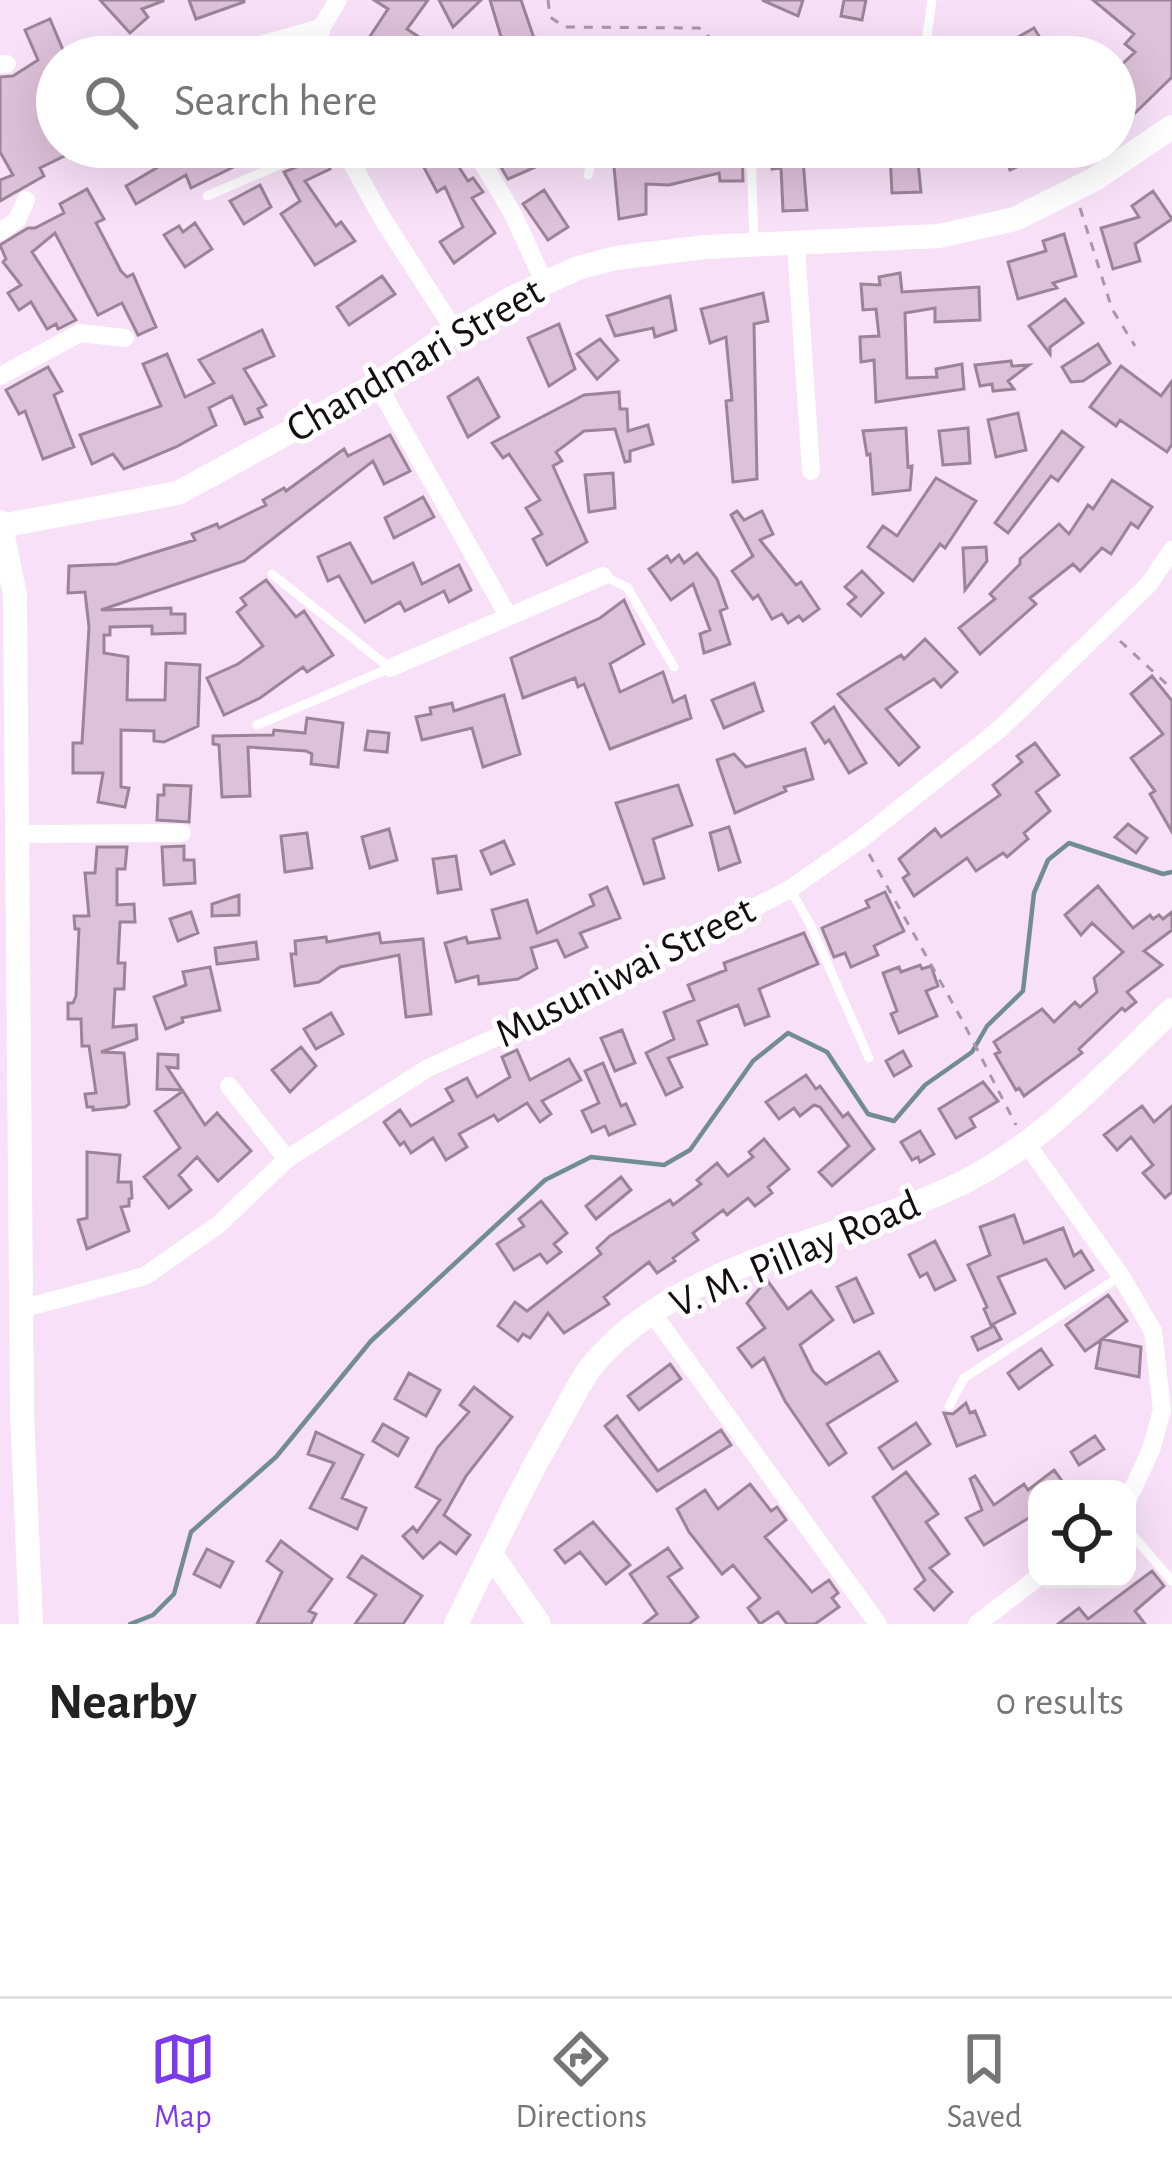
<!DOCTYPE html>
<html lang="en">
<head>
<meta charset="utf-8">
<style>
  :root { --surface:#fff; --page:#f6f6f6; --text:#222; --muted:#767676; --line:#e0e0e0; --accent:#7c3aed }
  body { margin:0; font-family:"Alegreya Sans",sans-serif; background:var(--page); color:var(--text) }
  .controls { position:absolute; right:36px; bottom:36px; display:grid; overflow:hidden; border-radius:24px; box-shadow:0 12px 48px #0002 }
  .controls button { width:108px; height:108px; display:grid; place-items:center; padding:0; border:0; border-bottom:3px solid var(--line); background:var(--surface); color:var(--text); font:60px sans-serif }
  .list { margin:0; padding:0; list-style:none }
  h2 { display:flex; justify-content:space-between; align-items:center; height:156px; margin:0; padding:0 48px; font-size:51px }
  h2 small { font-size:39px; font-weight:400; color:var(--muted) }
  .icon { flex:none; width:66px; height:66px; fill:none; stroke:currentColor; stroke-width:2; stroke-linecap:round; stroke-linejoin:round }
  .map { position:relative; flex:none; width:1172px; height:1624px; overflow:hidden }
  .search { position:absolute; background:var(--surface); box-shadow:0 12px 48px #0002; left:36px; right:36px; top:36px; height:132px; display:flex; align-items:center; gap:30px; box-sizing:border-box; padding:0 42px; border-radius:66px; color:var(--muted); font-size:45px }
  .sheet { height:372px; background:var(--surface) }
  nav { display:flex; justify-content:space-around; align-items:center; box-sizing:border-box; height:168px; border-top:3px solid var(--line); background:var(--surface); font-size:33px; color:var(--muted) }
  nav a { display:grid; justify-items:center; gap:6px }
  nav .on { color:var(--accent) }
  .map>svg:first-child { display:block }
</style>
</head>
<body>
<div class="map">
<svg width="1172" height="1624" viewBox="0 0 1172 1624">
  <rect width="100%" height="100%" fill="#f7e0f8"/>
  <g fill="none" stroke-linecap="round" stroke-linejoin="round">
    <!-- stream -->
    <path stroke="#718d93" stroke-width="4.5" d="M130,1624l23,-9 21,-21 17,-62 85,-75 95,-116 174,-161 46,-23 73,8 26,-15 63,-89 35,-28 39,19 41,62 26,7 31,-36 47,-33 15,-26 36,-35 11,-98 14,-33 21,-17 94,31 9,-2"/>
  </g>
  <!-- building -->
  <path fill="#ddc0d9" stroke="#9b8498" stroke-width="3" d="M100,0h63v1l-21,8 6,8 -18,16z
    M189,0h55v2l-48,17z
    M374,0h54l-21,29 21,14 -8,13 -11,-8 -3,5 -18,-11 -9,15 -16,-10 25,-38z
    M439,0h42l-28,27z
    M490,0h31l16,47 -30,10h-41v-8l37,-6z
    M762,0h41l-5,16z
    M844,0h22l-4,20 -21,-4z
    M1093,0h79v77l-39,38 -5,-5 -13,9v-48l20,-19 -10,-8 9,-10z
    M50,19l16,38h-9v90h26l-43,21 4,8 -44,25v-21l13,-5 -13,-23v-75l13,-1 25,-16 -13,-30z
    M1034,28l11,18 -20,11h-14l-7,-12z
    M946,41l6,16h-44v-1z
    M906,43l2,14h-27l-1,-13z
    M192,147h82l-83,41 -5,-13 -50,29 -10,-18z
    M403,147h43l22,34 5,-3 10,14 -11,6 23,35 -41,30 -14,-21 23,-15 -18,-40 -8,5 -17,-32 -3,3z
    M520,147h12l8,18 -32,14 -13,-22z
    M612,147h33v12h40l-2,-12h59l1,34h-23l-1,-8 -50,12 -23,-1v30l-27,5z
    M771,147h31l5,63 -24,1 -2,-43 -9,1z
    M1000,147h32l4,11 -26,12z
    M917,152l4,40 -29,1 -2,-40z
    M324,156l6,13 -25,12 31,45 5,-4 14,19 -40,24 -34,-51 19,-13 -16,-29z
    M260,185l11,22 -27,17 -14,-23z
    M87,189l17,30 -8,4 25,48 6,6 6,-3 23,53 -18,8 -16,-32 -24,12 -43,-82 -23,19 44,68 -18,9 -2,-5 -9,5 -16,-27 -12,8 -11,-17 13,-8 -18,-23 3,-3 -6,-14 28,-17h7l29,-15 -4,-9z
    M544,190l24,37 -20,13 -25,-36z
    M1153,191l19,28 -37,25 5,17 -27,8 -12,-41 38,-11 -7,-11z
    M195,223l17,26 -27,18 -21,-32 15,-9 4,6z
    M1064,234l12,42 -23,7 4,5 -39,11 -10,-37 38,-11 -3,-10z
    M900,273l2,19 77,-5 1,33 -45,2v-14l-30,5 2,65 30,-1 -1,-8 26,-5 2,25 -88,13 -2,-42 -13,2 -1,-25 19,-1 -3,-27 -13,1 -2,-26 19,1 -1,-8z
    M382,276l13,18 -46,31 -12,-18z
    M763,293l5,28 -14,3 3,155 -24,3 -7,-81 6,-1 -6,-63 -16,6 -9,-34z
    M670,296l6,34 -21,7 -2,-9 -38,8 -8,-20z
    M1065,299l18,24 -33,24v7l-21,-28z
    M559,324l16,45 -26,17 -21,-48z
    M262,330l12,26 -30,13 22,36 -8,4 4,8 -17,7 -13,-28 -23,12 7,17 -40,22 -52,22 -11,-15 -21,10 -12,-29 81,-29 -18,-42 24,-10 18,43 29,-14 -15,-23z
    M600,339l18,21 -21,19 -20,-25z
    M1098,344l12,19 -27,18 -12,1 -9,-15z
    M1011,361l1,5 17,-1 -21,16 6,8 -21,2 -1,-7 -12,2 -5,-21z
    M1121,366l40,30 11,-15v63l-5,8 -47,-32 -4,6 -26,-19z
    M48,367l14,24 -8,4 20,52 -31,12 -18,-48 -6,3 -13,-24z
    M478,378l21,39 -31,20 -20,-40z
    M619,392l1,17h7l1,22 20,-6 5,19 -23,7v10l-5,1 -10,-33 -31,2 -28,21 6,9 -9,5 34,76 -40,23 -14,-26 9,-5 -16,-26 14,-8 -31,-46 -6,4 -11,-15 92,-48z
    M1018,413l8,37 -30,7 -8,-37z
    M906,428l2,39 4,-1 -2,24 -37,4 -3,-40 -3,1 -4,-24z
    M968,428l2,35 -27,2 -4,-34z
    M1062,431l21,16 -25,34 -7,-5 -43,57 -13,-10z
    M390,435l20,36 -26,13 -11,-23 -129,100 -143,49 70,-2v6h14v19l-33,1v-8l-42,1v8h-6v18l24,4 -1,43h38l1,-37 34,2 -2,61 -34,16 -10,-1v-10l-33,-1v57l8,1 -4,19 -27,-5 5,-29h-30v-30h9l7,-116 -4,-35 -17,1 1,-27 48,-2 78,-24 -3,-6 25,-10 2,4 47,-23 -3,-5 21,-12 2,3 58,-42 4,7z
    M613,473l2,35 -26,4 -4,-37z
    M936,478l40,23 -31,47 -5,-4 -27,37 -45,-34 15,-21 14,10z
    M1112,480l40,27 -14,21 -7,-5 -20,31 -9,-6 -22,23 -7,-7 -43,34 6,6 -56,50 -21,-26 36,-29 -5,-5 30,-30v-5l39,-35 10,10 19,-29 5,4z
    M423,497l11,20 -40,21 -9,-20z
    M737,511l7,9 18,-9 11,23 -13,6 36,45 5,-3 18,27 -16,12 -4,-5 -11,7 -6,-9 -10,5 -14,-24 -5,4 -21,-28 21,-15 -22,-41z
    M350,543l22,40 41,-20 9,21 37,-19 12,25 -22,12 -5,-11 -39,20 -5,-9 -35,20 -26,-46 -11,5 -10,-24z
    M986,547l1,14 -22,29 -2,-42z
    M697,553l20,26 10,29 -7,3 10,33 -26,9 -4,-19 10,-4 -17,-46 -22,16 -22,-31 18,-13 4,6 8,-7 5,8z
    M862,571l21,22 -22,23 -13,-12 8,-7 -11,-10z
    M266,580l30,37 8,-6 29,44 -26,17 -4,-5 -43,31 -36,17 -17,-37 31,-14 25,-18 -26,-34 9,-7 -5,-7z
    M624,600l20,44 -34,20 10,28 43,-20 10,30 12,-6 6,22 -81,31 -26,-65 -6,3 -3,-9 -52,20 -12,-40 89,-40z
    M925,639l32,33 -16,15 -7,-8 -48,30 33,38 -20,18 -61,-71 63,-39 3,4z
    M1152,676l20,25v131l-22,-38 5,-3 -24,-33 32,-24 -32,-40z
    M754,683l9,28 -39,17 -12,-28z
    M504,695l16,59 -37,13 -11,-39 -50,12 -6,-23 15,-3 -1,-6 22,-5 2,8z
    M834,707l32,56 -17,10 -20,-33 -4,3 -13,-20z
    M307,718l36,5 -5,44 -27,-3 1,-10 -6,-3 -58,-4 2,49 -28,1 -3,-52 -6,-1v-8l60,-1 1,-5 31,3z
    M368,731l21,2 -2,19 -22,-2z
    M1035,743l24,32 -23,17 14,19 -26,22 4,6 -21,18 -4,-4 -27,18 -9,-13 -53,38 -11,-18 6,-4 -10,-15 36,-30 6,8 59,-42 -7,-10 29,-23 -5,-6z
    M805,749l8,30 -29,8 2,4 -51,22 -18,-53 17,-6 12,13z
    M164,785l27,1 -2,36 -32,-2 1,-25h6z
    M678,785l14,40 -39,14 11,39 -20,6 -28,-81z
    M1128,824l19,14 -11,15 -21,-16z
    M729,827l11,35 -21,8 -9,-37z
    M389,829l8,31 -27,8 -8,-31z
    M307,833l5,35 -27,4 -4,-36z
    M504,841l10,23 -23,10 -10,-23z
    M184,846v14h10l1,23 -31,2 -2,-38z
    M97,847h30l-2,22h-8v36l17,-1 1,18h-15l-2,41h7l-1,26h-9l-2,38 23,-2 1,14 -36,13 23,1 5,51 -4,3 -32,3v-3h-6l-2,-13 11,-1 -7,-47h-7l-1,-27h-13v-16h5l3,-7 3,-67h-4l-1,-13h15l-4,-43h10z
    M456,856l5,33 -23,4 -5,-34z
    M1098,886l35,42 17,-13 3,4 6,-4 4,4 9,-7v18l-28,21 18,14 -35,27 9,10 -11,9 -3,-3 -43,41 3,4 -58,43 -5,-8 -3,2 -21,-36 5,-2 -6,-10 48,-33 12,13 21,-20 5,5 17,-15 -3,-14 29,-26 -31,-29 -11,12 -16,-20z
    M607,887l13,31 -40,15 7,14 -22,10 -8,-17 -26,8 6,20 -19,11 -39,5 -1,-8 -22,6 -11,-39 21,-6 2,6 32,-5 -8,-28 35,-10 10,33 57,-28 -4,-10z
    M885,892l19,39 -30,15 4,9 -27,12 -6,-14 -11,4 -12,-29 47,-21 -3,-6z
    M239,895v20l-27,1v-12z
    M191,912l7,21 -20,8 -8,-22z
    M379,933l2,10 42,-4 8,75 -25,3 -7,-62 -59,12 -21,15 -24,4 -4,-32h5l-1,-13 31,-4 1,5z
    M804,933l14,31 -59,25 10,27 -24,9 -7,-20 -40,16 9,23 -39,14 14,29 -16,8 -20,-42 28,-14 -10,-27 30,-12 -6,-15 38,-15 -2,-7z
    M256,942l2,17 -41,5 -2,-16z
    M920,965l2,4 9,-3 7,20 -12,5 11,25 -38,17 -8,-19 6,-3 -14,-38 16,-6 2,5z
    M210,967l10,43 -38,8 1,4 -17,7 -12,-32 32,-12 -3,-13z
    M331,1013l12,21 -27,15 -12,-20z
    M622,1030l13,33 -20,8 -14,-33z
    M301,1047l15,19 -26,26 -18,-22z
    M517,1050l13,30 39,-21 12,21 -39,21 9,13 -11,8 -13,-19 -29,18 -4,-6 -35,19 8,13 -21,13 -13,-22 -22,15 -7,-11 -4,3 -16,-23 16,-12 11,16 42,-25 -7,-12 21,-11 10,19 33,-20 -8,-20z
    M903,1051l8,15 -17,10 -8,-15z
    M158,1054l20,1v13l-11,-1 15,23 -25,-1z
    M603,1063l18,43 5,-2 9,20 -26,11 -4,-9 -13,6 -10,-21 17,-8 -14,-32z
    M806,1075l10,14 4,-3 23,31 5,-4 26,36 -42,37 -13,-14 30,-26 -29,-39 -6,-2 -14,11 -6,-8 -15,11 -13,-17z
    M983,1082l15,19 -28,17 5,9 -19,11 -17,-29z
    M183,1091l22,34 12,-12 34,38 -33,30 -21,-24 -18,18 12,15 -22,18 -25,-31 36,-29 -25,-37z
    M1142,1106l12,16 18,-16v86l-7,6 -22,-25 10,-8 -22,-28 -14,13 -13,-15z
    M920,1131l14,23 -14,8 -2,-5 -6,3 -11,-18z
    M764,1139l25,30 -21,18 4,6 -17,13 -7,-8 -21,17 -4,-5 -30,23 5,7 -25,18 2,3 -18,12 -8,-11 -45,35 5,7 -45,29 -16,-20 -18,25 -7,-4 -5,7 -20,-15 17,-24 12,9 74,-57 -4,-6 13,-12 60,-36 3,5 28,-21 -4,-4 20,-17 11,13 25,-19 -4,-5z
    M87,1152l33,3 -2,27h13l1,16 -3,1v7l-8,1 8,24 -42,18 -9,-29 9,-2z
    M621,1177l10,13 -35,29 -10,-13z
    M541,1201l26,32 -13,11 7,8 -14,11 -7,-9 -26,16 -17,-26 27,-18 -5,-7z
    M1014,1215l10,28 39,-15 11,28 7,-5 12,19 -28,18 -19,-29 -48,18 17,36 -24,12 -7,-16 3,-2 -19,-42 22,-10 -10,-28z
    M935,1241l20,39 -20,10 -8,-17 -7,4 -11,-22z
    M856,1278l17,35 -19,9 -17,-35z
    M767,1280l21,29 23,-18 22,29 -33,25 13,26 13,13 53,-32 18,29 -70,43 19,29 -17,12 -44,-64 -21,-43 -12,9 -14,-19 27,-20 -18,-25z
    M1108,1295l19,26 -25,18 39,8 -2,30 -43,-9 5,-28 -16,11 -19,-26z
    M994,1326l7,13 -23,11 -6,-13z
    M1041,1349l11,16 -33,24 -11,-16z
    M670,1364l11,15 -42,31 -11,-14z
    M409,1373l31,17 -14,26 -31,-17z
    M474,1387l38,30 -46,59 -22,39 26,20 -14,19 -16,-12 -17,16 -20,-22 10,-9 4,5 23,-32 -24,-13 22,-40 31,-35 -9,-7z
    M966,1403l4,10 5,-2 10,24 -28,11 -13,-33 9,1z
    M617,1416l41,55 63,-41 10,15 -74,46 -52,-65z
    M916,1423l14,21 -37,25 -14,-21z
    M383,1424l25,14 -10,18 -25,-15z
    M316,1432l47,23 -21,43 24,10 -9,21 -47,-21 24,-45 -26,-9z
    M1095,1436l9,13 -25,16 -8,-13z
    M1054,1470l14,19h-31v24l-53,32 -18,-27 16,-8 -12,-31 5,-3 19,29 30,-21 4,6z
    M906,1472l32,42 -12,8 23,32 -19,14 22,24 -18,18 -19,-21 10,-9 -52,-83z
    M750,1484l21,27 6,-4 9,13 -21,17 47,55 17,-12 9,13 -6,5 7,9 -24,17h-28l-9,-12 -18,12 -12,-16 12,-10 -27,-33 -11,9 -33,-42 -12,-23 28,-19 13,19z
    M593,1522l37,43 -24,19 -26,-32 -15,11 -10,-13z
    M281,1541l51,38 -23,32 7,3 -5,10h-54l25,-52 -15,-11z
    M668,1548l14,20 -14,9 30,40 -9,7h-45l13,-10 -27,-40z
    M207,1549l26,13 -13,25 -26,-13z
    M362,1556l60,40 -19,28h-48l21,-29 -28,-18z
    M1152,1571l12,15 -29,25 10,13h-87l21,-16 9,11z"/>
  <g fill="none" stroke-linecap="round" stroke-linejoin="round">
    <!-- path -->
    <path stroke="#a897a9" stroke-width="3" stroke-dasharray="9 9" stroke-linecap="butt" d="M548,0l2,17 15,10 134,1 19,17 4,12
      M1080,208l32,101 23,37
      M1120,641l52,48
      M869,854l93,166 54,105"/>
    <!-- lane -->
    <path stroke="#fff" stroke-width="9" d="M927,35l5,-35
      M751,147l3,98
      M588,175l7,-28
      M207,196l114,-49
      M603,576l24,11 47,80
      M257,725l133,-57 -118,-94
      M790,889l20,35 59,134
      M949,1406l15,-28 157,-102
      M1127,1529l45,52"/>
    <!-- street -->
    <path stroke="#fff" stroke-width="18" d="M216,57l105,-29
      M320,57l1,-29 17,-28
      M0,64h7
      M343,147l39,71 73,113
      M473,147l40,67 31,68
      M0,232l17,-12 9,-20
      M796,245l15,226
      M0,376l80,-43 45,5
      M377,384l130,230
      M390,668l213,-92
      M18,834l164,-1
      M229,1086l58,73
      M1026,1143l95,133 32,55 9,79 -11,40 -24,51
      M24,1308l121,-32 73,-51 69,-66 141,-91 135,-61 227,-118 70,-49 141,-112 148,-144 23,-34
      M653,1314l225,310
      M977,1624l60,-46"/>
    <!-- secondary -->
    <path stroke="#fff" stroke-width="24" d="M0,522l15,73 7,817 9,212
      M1,526l177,-33 199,-109 78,-53 59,-34 64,-29 38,-10 89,-11 234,-11 76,-17 80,-40 77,-52
      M491,1554l48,70
      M456,1624c34,-68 65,-137 103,-202 10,-18 20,-39 32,-55 85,-105 255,-127 371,-184 83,-41 144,-111 210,-173"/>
  </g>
  <g text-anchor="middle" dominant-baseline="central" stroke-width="10" stroke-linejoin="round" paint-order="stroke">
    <!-- street labels -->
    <g font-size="42" fill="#140d14" stroke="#fff">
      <text transform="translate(415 360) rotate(-30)">Chandmari Street</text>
      <text transform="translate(625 972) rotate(-27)">Musuniwai Street</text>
      <text transform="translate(795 1254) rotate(-23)">V. M. Pillay Road</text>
    </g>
  </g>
</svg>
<div class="controls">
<button><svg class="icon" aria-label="locate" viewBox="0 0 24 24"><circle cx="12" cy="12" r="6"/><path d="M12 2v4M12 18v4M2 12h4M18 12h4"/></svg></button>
</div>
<div class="search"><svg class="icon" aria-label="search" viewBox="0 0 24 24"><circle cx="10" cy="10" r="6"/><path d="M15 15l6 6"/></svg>Search here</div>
</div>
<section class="sheet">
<h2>Nearby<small>0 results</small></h2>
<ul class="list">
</ul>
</section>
<nav>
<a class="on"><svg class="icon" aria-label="map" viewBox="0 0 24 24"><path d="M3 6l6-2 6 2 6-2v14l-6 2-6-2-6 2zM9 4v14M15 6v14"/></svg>Map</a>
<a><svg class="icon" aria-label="directions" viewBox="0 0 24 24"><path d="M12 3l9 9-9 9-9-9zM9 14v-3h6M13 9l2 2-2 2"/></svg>Directions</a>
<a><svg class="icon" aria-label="saved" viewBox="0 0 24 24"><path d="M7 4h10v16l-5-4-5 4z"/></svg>Saved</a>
</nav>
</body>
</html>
